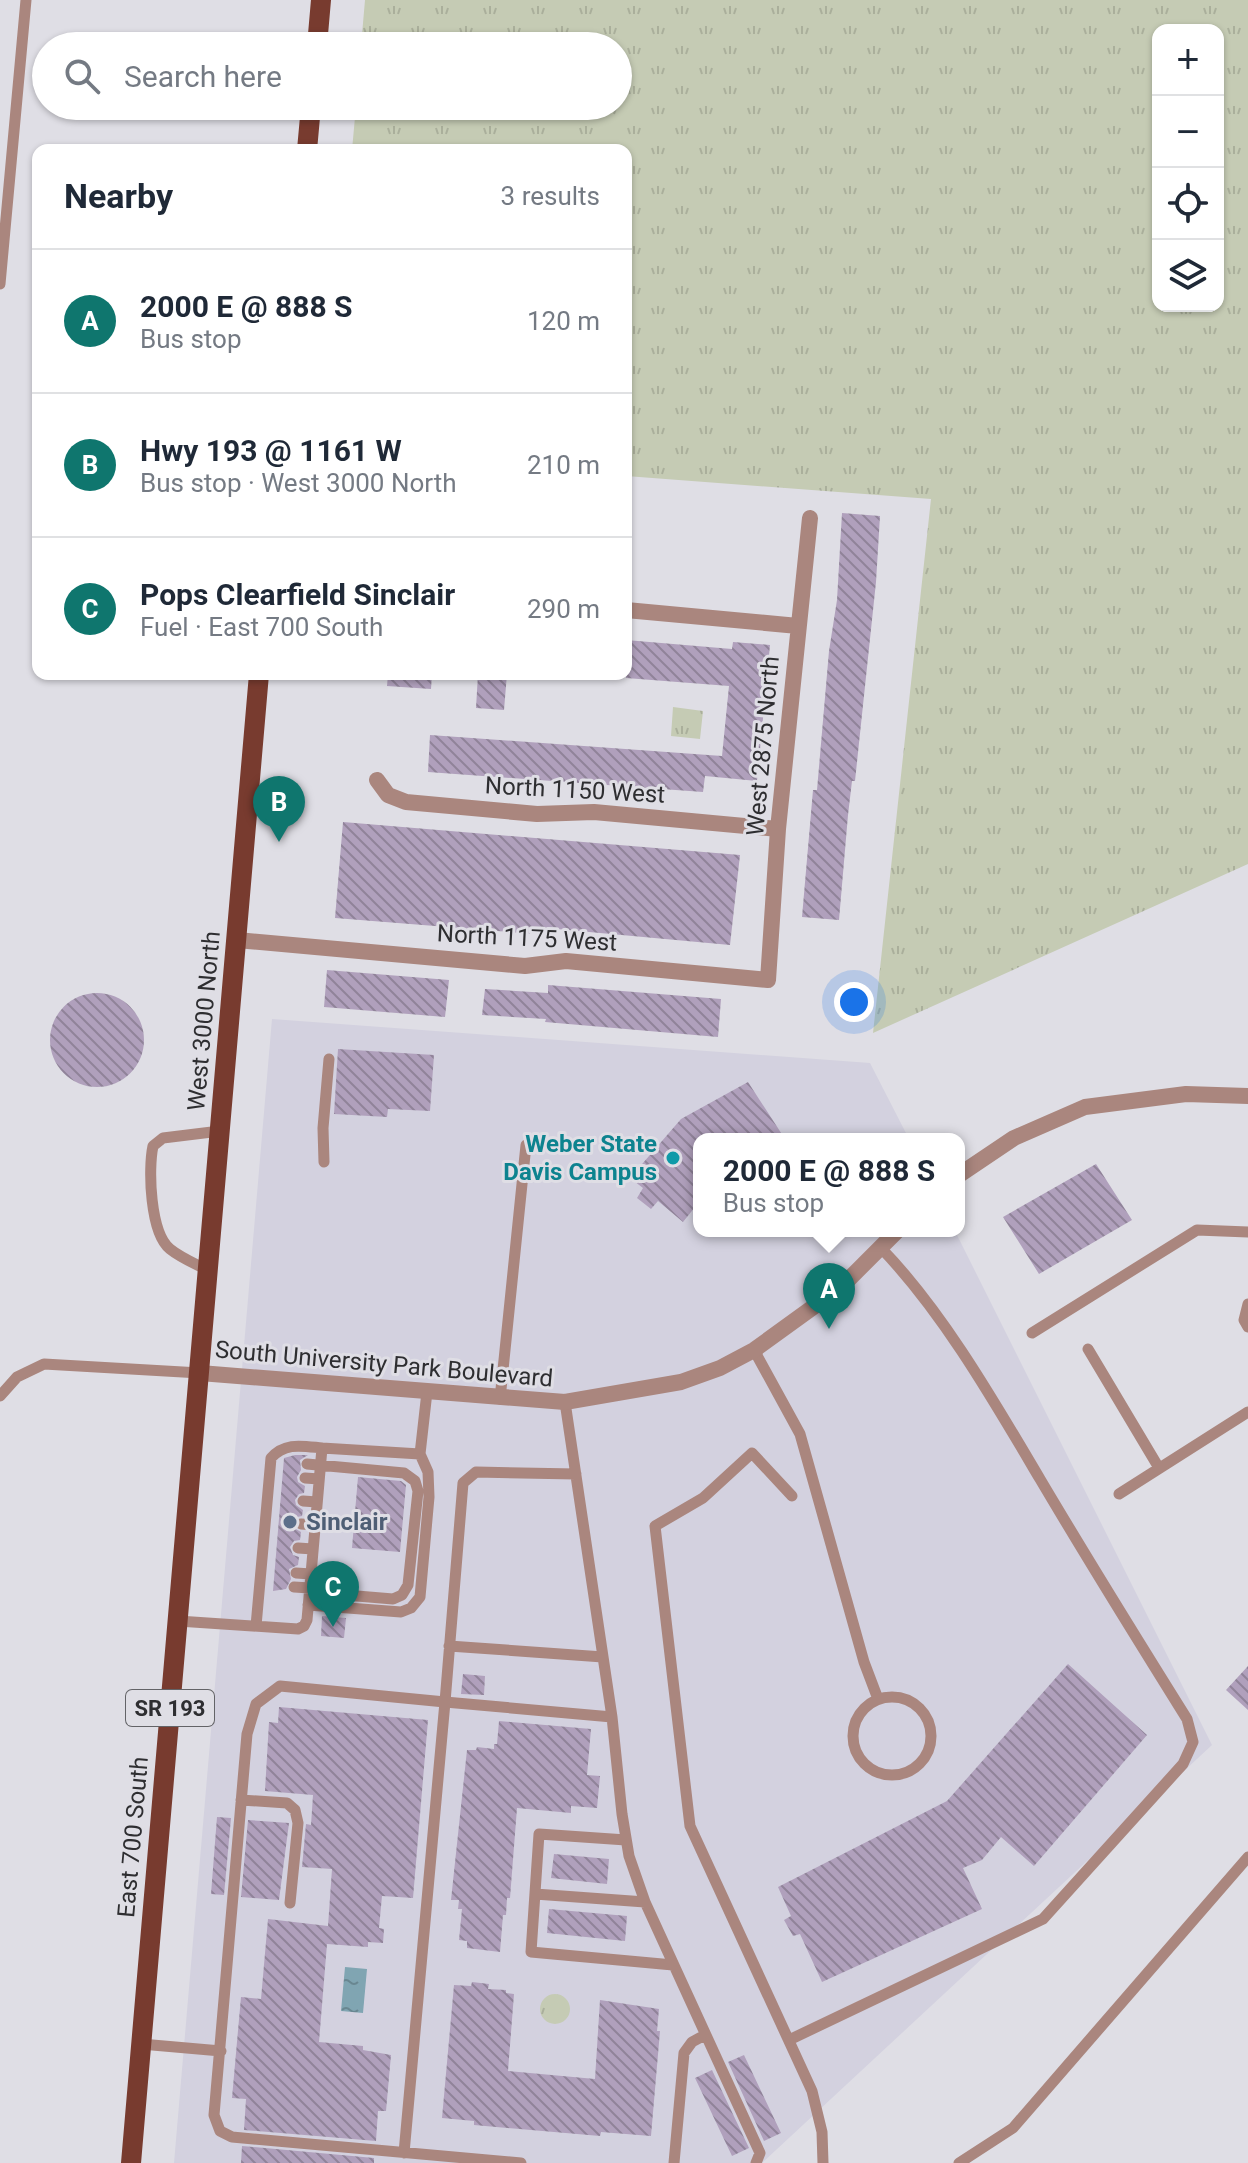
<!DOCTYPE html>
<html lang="en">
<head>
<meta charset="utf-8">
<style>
  :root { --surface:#fff; --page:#f6f6f7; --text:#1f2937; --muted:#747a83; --line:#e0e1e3; --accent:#0f766e }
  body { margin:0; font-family:Roboto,sans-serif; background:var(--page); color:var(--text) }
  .controls { position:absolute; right:24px; top:24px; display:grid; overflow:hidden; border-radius:16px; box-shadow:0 2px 6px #0004 }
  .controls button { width:72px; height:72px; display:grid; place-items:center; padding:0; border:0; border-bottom:2px solid var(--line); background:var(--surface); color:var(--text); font:40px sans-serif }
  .you { position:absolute; left:854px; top:1002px; width:28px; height:28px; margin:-20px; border:6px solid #fff; border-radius:50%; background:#1a73e8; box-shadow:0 0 0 12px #1a73e833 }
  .badge { display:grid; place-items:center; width:52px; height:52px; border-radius:50%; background:var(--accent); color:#fff; font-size:26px; font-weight:700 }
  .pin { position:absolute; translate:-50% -66px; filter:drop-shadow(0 2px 4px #0008) }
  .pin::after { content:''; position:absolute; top:42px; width:28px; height:24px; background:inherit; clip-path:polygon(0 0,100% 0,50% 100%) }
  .popup { position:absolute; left:693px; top:1133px; width:272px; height:104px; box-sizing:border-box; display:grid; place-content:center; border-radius:16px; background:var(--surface); filter:drop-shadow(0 2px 6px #0005); font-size:26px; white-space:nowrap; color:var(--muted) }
  .popup b { font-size:30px; color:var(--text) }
  .popup::after { content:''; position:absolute; left:50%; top:100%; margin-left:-16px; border:16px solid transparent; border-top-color:var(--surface) }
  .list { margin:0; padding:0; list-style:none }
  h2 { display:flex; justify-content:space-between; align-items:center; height:104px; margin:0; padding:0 32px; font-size:34px }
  h2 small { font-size:26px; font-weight:400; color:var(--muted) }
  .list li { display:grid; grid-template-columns:52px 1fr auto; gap:24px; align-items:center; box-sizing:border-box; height:144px; padding:0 32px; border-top:2px solid var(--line) }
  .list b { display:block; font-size:30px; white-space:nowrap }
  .list p { margin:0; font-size:26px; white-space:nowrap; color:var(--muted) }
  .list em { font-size:26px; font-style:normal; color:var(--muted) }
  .icon { flex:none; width:44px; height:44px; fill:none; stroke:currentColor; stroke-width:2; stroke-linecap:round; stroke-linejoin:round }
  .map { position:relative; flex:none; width:1248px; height:2163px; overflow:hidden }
  .search { position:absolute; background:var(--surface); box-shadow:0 2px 6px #0004; left:32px; top:32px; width:600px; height:88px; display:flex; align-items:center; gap:20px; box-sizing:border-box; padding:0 28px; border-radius:44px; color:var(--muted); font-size:30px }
  .panel { position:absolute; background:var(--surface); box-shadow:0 2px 6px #0004; left:32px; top:144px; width:600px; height:536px; border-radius:16px }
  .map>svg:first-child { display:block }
</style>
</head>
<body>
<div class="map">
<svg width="1248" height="2163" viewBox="0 0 1248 2163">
  <defs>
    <pattern id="grass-tufts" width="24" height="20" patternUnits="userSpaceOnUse" patternTransform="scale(2)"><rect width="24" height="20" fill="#c5cbb4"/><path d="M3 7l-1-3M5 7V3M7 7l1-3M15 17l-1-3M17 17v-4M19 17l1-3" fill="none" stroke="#aaaf9b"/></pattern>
    <pattern id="water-ripples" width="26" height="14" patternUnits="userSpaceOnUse" patternTransform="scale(2)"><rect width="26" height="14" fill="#80a5b2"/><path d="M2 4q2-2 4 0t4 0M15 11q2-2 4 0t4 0" fill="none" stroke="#698791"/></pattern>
    <pattern id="building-back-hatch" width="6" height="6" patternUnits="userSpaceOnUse" patternTransform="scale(2)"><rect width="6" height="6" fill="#b0a0bc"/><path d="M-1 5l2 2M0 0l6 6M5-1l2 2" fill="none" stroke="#908399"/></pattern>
  </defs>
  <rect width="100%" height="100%" fill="#dfdee5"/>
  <!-- built -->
  <path fill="#d3d1df" d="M272,1019l598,44 39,76h-210v92h256l257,514 -450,418h-588z"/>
  <!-- grass -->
  <path fill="url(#grass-tufts)" fill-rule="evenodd" d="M365,0h883v864l-375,169 58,-534 -305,-23v-326h-274l4,-44h262v-60h-257zM1158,30h60v276h-60z
    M673,707l30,4 -3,28 -29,-3z
    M540 2009a15 15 0 1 1 30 0a15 15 0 1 1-30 0Z"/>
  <!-- water -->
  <path fill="url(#water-ripples)" d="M345,1967l22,2 -4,44 -22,-2z"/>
  <!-- building -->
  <path fill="url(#building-back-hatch)" d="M842,513l38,3 -4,66 -21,199h-3l-4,34 -9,105 -37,-3 11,-127h4l12,-139 8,-51z
    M626,640l106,9 1,-7 37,3 -13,136 -52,-5 -2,16 -275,-20 2,-37 292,21 7,-70 -103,-8z
    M388,674h44l-1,15 -44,-3z
    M478,674h29l-3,36 -28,-2z
    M343,822l397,33 -10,90 -195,-18 -1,7 -199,-16z
    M327,970l122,10 -4,37 -121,-10z
    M548,985l173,14 -3,38 -173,-15 1,-3 -64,-4 3,-26 63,4z
    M50 1040a47 47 0 1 1 94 0a47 47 0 1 1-94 0Z
    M338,1049l96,6 -4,56 -42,-2 -1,8 -53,-3z
    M748,1082l37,57h-86v63l-16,20 -25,-21 -7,8 -14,-11 6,-10 -13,-10 51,-59z
    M1096,1164l36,56 -93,54 -36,-57z
    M295,1455h13l-8,5 1,10 -4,7 1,5 7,4 -1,7 -5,1 -4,6 1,5 7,5 -1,6 -5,1 -4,6 1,5 7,4 -1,8 -6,1 -4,6 3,8 6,2 -1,8 -9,4 2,10 -5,10 -13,2 11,-133z
    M358,1477l43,4 5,4 -6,67 -48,-4z
    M322,1616l24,2 -2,20 -23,-2z
    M1068,1664l79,71 -113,131 -33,-29 -19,23 -19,8 19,41 -160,73 -22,-48 -7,2 -9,-16 7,-4 -13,-29 169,-86z
    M1248,1666v44l-22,-20z
    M463,1674l22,2 -1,19 -23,-1z
    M279,1707l149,13 -15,178 -31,-2 -3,32 5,1 -1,14 -15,-1v5l-41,-3 -8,98 44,4v4l28,5 -5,56h-8l-2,30 -132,-11 2,-31 -14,-1 9,-101 20,2 7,-80 60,7 4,-57 -30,-2 4,-43 5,1 2,-30 -48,-4 4,-69 9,1z
    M499,1721l92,8 -4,46 13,1 -3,32 -26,-2v7l-54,-5 -7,90h-3l-1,17h-3l-3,37 -33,-4v-7l-8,-1 3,-31h-4l1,-9h-8l16,-150h9l1,-3 17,2v-5h3z
    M217,1817l14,1 -7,77 -13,-1z
    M248,1820l41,3 -10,77 -38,-3z
    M554,1854l55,5 -2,25 -56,-6z
    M549,1909l78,7 -2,25 -78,-8z
    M472,1982l17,2 -1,5 18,1v3l8,1 -6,77 87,8 5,-79 59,9 -2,22h3l-9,105 -50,-4 -1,4 -126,-11v-4l-32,-3 12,-133 17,1z
    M744,2055l37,78 -17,8 -36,-79z
    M712,2070l37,78 -17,8 -37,-78z
    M242,2146l132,12v5h-133z"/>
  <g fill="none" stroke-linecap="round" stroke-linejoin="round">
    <!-- service -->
    <path stroke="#aa867e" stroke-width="11" d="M0,284l26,-284
      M324,1162l-1,-34 6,-69
      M209,1271c-13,-7 -28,-13 -39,-22 -20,-16 -22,-80 -17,-103l10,-8 57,-7
      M1248,1304l-4,16 4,7
      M1032,1333l165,-103 51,2
      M1088,1349l71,119
      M754,1350l46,84 64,228 14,37
      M0,1396l17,-19 27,-13 156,9
      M500,1399l26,-254
      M565,1402l47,315 10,97 7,42 16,46 115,251 -4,10
      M307,1464l97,9 11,8 3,10 -10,94 -6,10 -9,4 -84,-7
      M576,1474l-100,-2 -13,11 -18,219 167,15
      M305,1478l14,1
      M1119,1494l129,-82
      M792,1496l-40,-43 -49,45 -48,28 35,300 122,265 10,41 1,31
      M303,1501l14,1
      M301,1524l14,1
      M298,1548l15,1
      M296,1573l15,1
      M294,1587l16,1
      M308,1605l93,7 10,-4 9,-11 9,-100 -1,-25 -8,-18
      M178,1621l120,8 6,-3 3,-6 15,-172 98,6 7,-62
      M256,1626l15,-168c14,-16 31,-12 51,-10
      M449,1646l154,11
      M853 1736a39 39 0 1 1 78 0a39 39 0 1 1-78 0Z
      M241,1800l46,3 8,7 3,13 -8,80
      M626,1840l-87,-6 -8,118 142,13
      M535,1894l110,8
      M789,2040l254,-121 140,-155 10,-22 -6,-23c-50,-80 -99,-159 -147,-240 -45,-76 -97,-167 -159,-231
      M141,2044l80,7
      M404,2153l41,-451 -165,-16 -24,18 -9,30 -33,381 6,16 12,6 289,26
      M674,2163l10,-110 8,-11 13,-7
      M959,2163l54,-35 235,-271"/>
    <!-- minor -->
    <path stroke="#aa867e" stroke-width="16" d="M626,610l172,16
      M377,780l11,15 18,7 131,12 57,-2 184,17
      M237,940l288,26 41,-5 202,19 10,-151 32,-311"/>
    <!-- tertiary -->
    <path stroke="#aa867e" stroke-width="16" d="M959,1175l55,-37 71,-31 101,-13 62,2
      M200,1373l365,29 116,-20 39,-14 34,-18 87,-63 56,-56"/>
    <!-- primary -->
    <path stroke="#783b2f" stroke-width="20" d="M317,46l4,-46
      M307,150l4,-44
      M131,2163l128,-1489"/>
  </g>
  <!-- markers -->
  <circle fill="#0f9aa8" stroke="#dfdee5" stroke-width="3" cx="673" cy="1158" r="8"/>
  <circle fill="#5c6f8a" stroke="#dfdee5" stroke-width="3" cx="290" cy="1522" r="8"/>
  <g text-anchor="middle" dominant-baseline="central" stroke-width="6" stroke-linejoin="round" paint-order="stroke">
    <!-- shield labels -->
    <rect fill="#dfdee5" stroke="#636367" stroke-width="2" x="126" y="1690" width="88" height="36" rx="6"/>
    <g font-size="22" font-weight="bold" fill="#2e2e31">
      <text x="170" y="1708">SR 193</text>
    </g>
    <!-- street labels -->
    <g font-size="24" fill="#2e2e31" stroke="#dfdee5">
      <text transform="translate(763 746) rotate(-85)">West 2875 North</text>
      <text transform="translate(575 790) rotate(3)">North 1150 West</text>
      <text transform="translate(527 938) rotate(3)">North 1175 West</text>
      <text transform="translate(204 1021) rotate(-85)">West 3000 North</text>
      <text transform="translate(384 1364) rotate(5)">South University Park Boulevard</text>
      <text transform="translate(133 1837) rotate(-85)">East 700 South</text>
    </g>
    <!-- culture labels -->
    <g font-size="24" font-weight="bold" fill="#0d838f" stroke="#dfdee5" text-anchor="end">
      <text x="657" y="1144">Weber State<tspan x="657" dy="28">Davis Campus</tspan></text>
    </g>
    <!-- service labels -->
    <g font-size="24" font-weight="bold" fill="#4e5e75" stroke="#dfdee5" text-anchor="start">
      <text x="306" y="1522">Sinclair</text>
    </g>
  </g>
</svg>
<div class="controls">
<button>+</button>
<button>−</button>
<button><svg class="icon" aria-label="locate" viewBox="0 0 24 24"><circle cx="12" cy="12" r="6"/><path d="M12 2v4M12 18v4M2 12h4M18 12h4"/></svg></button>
<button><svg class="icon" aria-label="layers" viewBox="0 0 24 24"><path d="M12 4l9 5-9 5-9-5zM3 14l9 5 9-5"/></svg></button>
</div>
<div class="you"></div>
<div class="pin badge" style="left:829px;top:1329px">A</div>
<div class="popup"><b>2000 E @ 888 S</b>Bus stop</div>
<div class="pin badge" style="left:279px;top:842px">B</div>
<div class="pin badge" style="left:333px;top:1627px">C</div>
<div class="search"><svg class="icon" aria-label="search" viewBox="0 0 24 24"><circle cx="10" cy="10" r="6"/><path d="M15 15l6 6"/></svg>Search here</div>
<section class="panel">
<h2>Nearby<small>3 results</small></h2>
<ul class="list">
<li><span class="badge">A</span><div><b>2000 E @ 888 S</b><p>Bus stop</p></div><em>120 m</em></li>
<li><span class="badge">B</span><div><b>Hwy 193 @ 1161 W</b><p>Bus stop · West 3000 North</p></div><em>210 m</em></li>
<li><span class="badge">C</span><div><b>Pops Clearfield Sinclair</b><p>Fuel · East 700 South</p></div><em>290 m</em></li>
</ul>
</section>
</div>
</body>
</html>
